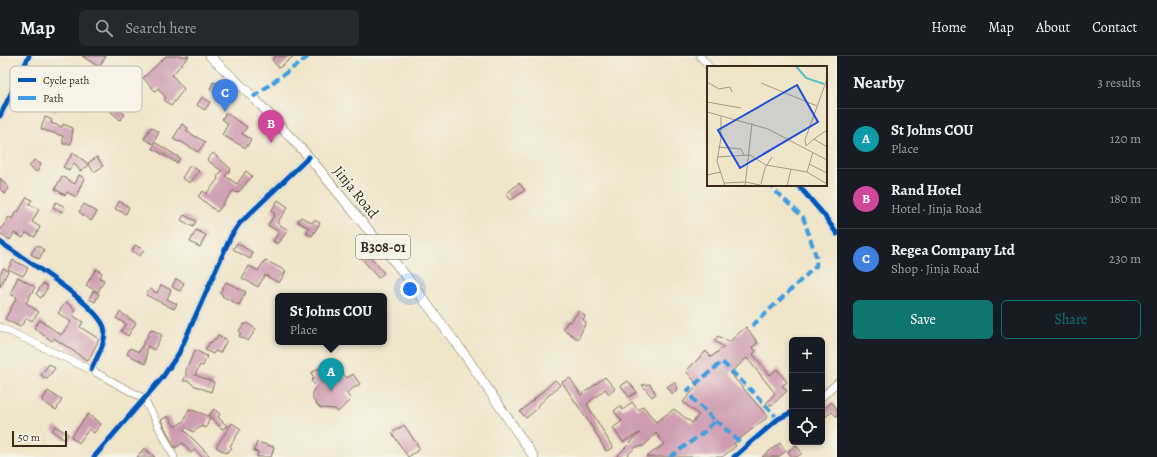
<!DOCTYPE html>
<html lang="en">
<head>
<meta charset="utf-8">
<style>
  :root { --surface:#171b24; --page:#242831; --text:#f1f3f6; --muted:#9ea1a6; --line:#363941; --accent:#0f766e }
  body { margin:0; font-family:Alegreya,serif; background:var(--page); color:var(--text) }
  .controls { position:absolute; right:12px; bottom:12px; display:grid; overflow:hidden; border-radius:6px; box-shadow:0 2px 6px #0003 }
  .controls button { width:36px; height:36px; display:grid; place-items:center; padding:0; border:0; border-bottom:1px solid var(--line); background:var(--surface); color:var(--text); font:20px sans-serif }
  .scale { position:absolute; left:12px; bottom:10px; width:55px; box-sizing:border-box; padding-left:4px; border:2px solid #3b2a1e; border-top:0; font-size:11px; line-height:14px; white-space:nowrap; color:#3b2a1e; -webkit-text-stroke:3px #f7f3e8; paint-order:stroke }
  .you { position:absolute; left:410px; top:233px; width:14px; height:14px; margin:-10px; border:3px solid #fff; border-radius:50%; background:#1a73e8; box-shadow:0 0 0 6px #1a73e833 }
  .badge { display:grid; place-items:center; width:26px; height:26px; border-radius:50%; background:var(--accent); color:#fff; font-size:13px; font-weight:700 }
  .pin { position:absolute; translate:-50% -33px; filter:drop-shadow(0 1px 2px #0008) }
  .pin::after { content:''; position:absolute; top:21px; width:14px; height:12px; background:inherit; clip-path:polygon(0 0,100% 0,50% 100%) }
  .popup { position:absolute; left:275px; top:237px; width:112px; height:52px; box-sizing:border-box; display:grid; place-content:center; border-radius:6px; background:var(--surface); filter:drop-shadow(0 1px 3px #0005); font-size:13px; white-space:nowrap; color:var(--muted) }
  .popup b { font-size:15px; color:var(--text) }
  .popup::after { content:''; position:absolute; left:50%; top:100%; margin-left:-8px; border:8px solid transparent; border-top-color:var(--surface) }
  .list { margin:0; padding:0; list-style:none }
  h2 { display:flex; justify-content:space-between; align-items:center; height:52px; margin:0; padding:0 16px; font-size:17px }
  h2 small { font-size:13px; font-weight:400; color:var(--muted) }
  .list li { display:grid; grid-template-columns:26px 1fr auto; gap:12px; align-items:center; box-sizing:border-box; height:60px; padding:0 16px; border-top:1px solid var(--line) }
  .list b { display:block; font-size:15px; white-space:nowrap }
  .list p { margin:0; font-size:13px; white-space:nowrap; color:var(--muted) }
  .list em { font-size:13px; font-style:normal; color:var(--muted) }
  .actions { display:flex; gap:8px; padding:12px 16px }
  .actions a { flex:1; padding:9px 0; border:1px solid var(--accent); border-radius:6px; text-align:center; font-size:14px; color:var(--accent) }
  .actions .main { background:var(--accent); color:#fff }
  .icon { flex:none; width:22px; height:22px; fill:none; stroke:currentColor; stroke-width:2; stroke-linecap:round; stroke-linejoin:round }
  .map { position:relative; flex:none; width:837px; height:401px; overflow:hidden }
  header { display:flex; align-items:center; gap:24px; box-sizing:border-box; height:56px; padding:0 20px; background:var(--surface); border-bottom:1px solid var(--line) }
  header strong { font-size:19px }
  nav { display:flex; gap:22px; margin-inline-start:auto; font-size:14px }
  .search { width:280px; height:36px; background:var(--page); display:flex; align-items:center; gap:10px; box-sizing:border-box; padding:0 14px; border-radius:6px; color:var(--muted); font-size:15px }
  main { display:flex }
  aside { flex:1; background:var(--surface) }
  .map>svg:first-child { display:block }
</style>
</head>
<body>
<header>
<strong>Map</strong>
<div class="search"><svg class="icon" aria-label="search" viewBox="0 0 24 24"><circle cx="10" cy="10" r="6"/><path d="M15 15l6 6"/></svg>Search here</div>
<nav><a>Home</a><a>Map</a><a>About</a><a>Contact</a></nav>
</header>
<main>
<div class="map">
<svg width="837" height="401" viewBox="0 0 837 401">
  <rect width="100%" height="100%" fill="#f7f3e8"/>
  <filter id="ink" filterUnits="userSpaceOnUse"><feTurbulence type="fractalNoise" baseFrequency=".025" numOctaves="2"/><feDisplacementMap in="SourceGraphic" scale="8" xChannelSelector="R" yChannelSelector="G"/><feConvolveMatrix kernelMatrix="1 2 1 2 8 2 1 2 1" color-interpolation-filters="sRGB"/></filter>
  <filter id="wash" filterUnits="userSpaceOnUse"><feTurbulence type="fractalNoise" baseFrequency=".012" numOctaves="4" result="noise"/><feDisplacementMap in="SourceGraphic" scale="16" xChannelSelector="R" yChannelSelector="G"/><feGaussianBlur stdDeviation="0.9" result="paint"/><feColorMatrix in="noise" values="0 0 0 0 0 0 0 0 0 0 0 0 0 0 0 0 0 1.4 0 .05"/><feComposite in="paint" operator="in"/></filter>
  <g filter="url(#wash)">
    <rect width="100%" height="100%" fill="#efe5c9"/>
    <g id="blocks">
      <!-- building -->
      <path fill="#ce9cb1" d="M82,0h24l-7,11z
        M166,0h23l-17,19 12,14 -13,17 -7,-6 2,-2 -8,-10 -3,3 -12,-13z
        M276,0h18l-15,12 -7,-8z
        M43,14l11,9 -11,13 -11,-6z
        M96,19l8,7 -6,7 -8,-7z
        M213,26l7,3 -3,8 -7,-3z
        M202,41l8,5 -5,8 -8,-5z
        M44,42l14,9 -2,5 -15,-10z
        M113,48l12,11 -5,5 -12,-11z
        M226,57l21,14 -5,7 9,5 -5,9 -24,-13 6,-11 -6,-5z
        M45,61l7,3 -1,3 11,4 1,-3 10,4 -2,16h-8v-8l-22,-7z
        M182,68l6,4 -2,3 19,11 -7,10 -18,-11 -1,1 -6,-3z
        M151,71l8,5 -6,12 -9,-5z
        M156,87l24,15 -3,5 -25,-15z
        M73,97l13,9 2,4 -8,5 -6,-8 -5,7 -6,-3z
        M213,97l18,16 -6,7 12,8 9,-13 6,5 -14,17 -5,-2 -16,21 -19,-16 5,-5 3,3 12,-15 -1,-2 5,-6 -15,-11z
        M97,101l6,9 -9,6 -6,-9z
        M34,104l7,4 -4,8 -8,-5z
        M190,109l9,6 -9,12 -8,-5z
        M79,119l5,3 -8,19 -9,-5 -2,3 -10,-6 7,-13 13,8z
        M0,122l9,10 -4,6 -5,-5z
        M519,127l6,7 -14,10 -5,-6z
        M27,141l5,3 -3,4 10,5 -7,13 8,5 -5,10 -9,-4 -3,5 -9,-5 -4,7 -10,-7v-2l9,-14 3,2 4,-8 2,1z
        M278,144l10,7 -11,16 11,7 -10,14 -5,-3 6,-9 -11,-7 7,-11 -4,-3z
        M119,145l10,6 -3,7 -11,-5z
        M56,146l9,5 -3,5 -9,-5z
        M84,148l13,8 -6,9 -12,-9z
        M184,159l12,6 -3,6 -12,-7z
        M301,161l11,6 2,-3 6,3 -8,13 -6,-3 3,-5 -11,-6z
        M196,174l10,5 -6,12 -10,-5z
        M237,187l16,10 -3,6 -17,-10z
        M37,189l7,5 -5,9 -8,-5z
        M135,189l9,5 -4,6 -8,-5z
        M364,193l20,24 -6,5 -20,-24z
        M13,204l15,8 -5,8 -15,-7z
        M265,204l21,11 -7,12 -14,-8 -7,12 -16,-9 7,-12 9,5z
        M3,212l5,3 -8,16v-13z
        M96,213l6,4 -3,5 5,2 -6,12 -12,-7z
        M18,221l17,10 -9,16 13,9 -7,9 -5,-3 -7,9 -15,-8 12,-22 -7,-3z
        M176,223l8,4 -4,8 -8,-4z
        M226,226l20,10 -7,13 -17,-9 1,-1 -3,-2z
        M43,227l5,4 -7,11 -5,-4z
        M161,229l10,5 -4,9 10,5 -3,5 -28,-14 4,-6 7,4z
        M93,235l6,3 -4,8 -6,-3z
        M66,246l10,8 -4,5 11,7 -3,5 19,12 -11,22 -34,-23 -2,3 -18,-13 6,-8 21,15 10,-13 -13,-9z
        M579,255l6,5 -2,4 3,2 -8,17 -15,-10 5,-8 2,1z
        M120,256l16,11 -8,13 -7,-5 5,-7 -10,-6z
        M247,267l9,6 -8,12 -9,-5 2,-3 -2,-2 5,-7 1,1z
        M746,271l12,16 -6,4 4,4 -3,3 17,21 7,-6 10,13 -5,4 5,5 -15,14 -1,-1 -4,3 -2,-2 10,-12 -28,-35 -17,15 38,44 -34,26 2,3 -14,11h-76l18,-13 -8,-11 -12,13 -8,1 -11,10h-9l24,-24 -17,9 -10,-14 9,-7 -8,-10 6,-5 3,4 9,-8 6,8 5,-4 13,16 18,-13 18,14 7,-8 -16,-13 15,-17 -12,-14 20,-20 5,6 13,-10 -10,-6 4,-5 11,6z
        M151,273l11,6 -8,15 -7,-4 -1,18 -19,-10 3,-6 9,4z
        M218,279l9,5 -7,13 -5,-2 -2,3 -8,-4 5,-8 1,1 3,-4h2z
        M195,294l12,6 -4,10 -3,-1 -5,10 19,7 -3,10 -18,-7 -4,-4h-6l3,-5v-6z
        M49,308l6,4 -8,11 -6,-4z
        M319,312l3,3 3,-3 5,6 3,-2 10,2 4,4 6,-4 7,10 -14,9 5,6 -13,13 -3,-3 -15,-1 -7,-8v-10l4,-3 -6,-6 3,-3 -3,-5z
        M605,321l10,12 -6,5 -4,-5 -18,15 26,44 -7,3 -12,-21 -32,-48 8,-4 11,17z
        M555,324l5,5 -23,21 1,2 -12,10 -6,-6z
        M628,325l9,11 -8,5 -8,-11z
        M674,326l4,6 -5,6 -6,-7z
        M650,328l6,10 -4,3 -10,-12z
        M48,335l14,9 -6,10 -14,-9z
        M832,346l5,7v8l-5,-5 -7,5 -3,-7z
        M189,353l20,7 5,-7 6,5 -2,3 9,9 -5,3 -12,-12 -4,11 -4,-2 -9,6 -7,-5 -2,3 27,27h-9l-7,-7 -4,3 -8,-10 -8,5 -14,-28 7,-4 7,11 9,-6z
        M88,358l13,10 -7,9 -5,-4 -10,14 -8,-6z
        M232,367l9,6 -11,17 2,2 -6,5 -10,-6z
        M404,369l16,24 -12,8 -16,-24z
        M55,370l13,8 -3,6 -13,-9z
        M257,386l17,5 -3,10h-14l1,-5 -4,-1z
        M780,387l6,8 -8,6h-16z
        M796,389l6,8 -5,4h-5l-4,-6z
        M144,392l11,9h-18z"/>
    </g>
  </g>
  <g filter="url(#ink)">
    <use href="#blocks" fill-opacity="0" stroke="#7a6b5a" stroke-width="1"/>
    <g fill="none" stroke-linecap="round" stroke-linejoin="round">
      <!-- minor casing -->
      <g stroke="#7a6b5a" stroke-width="8">
        <path id="minor" d="M700,0l9,11
          M0,60l29,-60
          M798,129l26,30 13,19
          M0,186c23,16 95,61 104,85 4,13 -8,32 -13,43
          M0,271l91,43 52,28 10,17 21,42
          M822,341l15,-14
          M94,401l68,-79 17,-25 52,-117 8,-12 70,-67
          M734,401l44,-38 14,-7"/>
      </g>
      <!-- major casing -->
      <g stroke="#7a6b5a" stroke-width="10">
        <path id="major" d="M210,0l43,41 56,60 97,119 61,82 67,99"/>
      </g>
      <!-- minor -->
      <use href="#minor" stroke="#fff" stroke-width="7"/>
      <!-- major -->
      <use href="#major" stroke="#fff" stroke-width="9"/>
      <!-- quiet -->
      <path stroke="#3f9ce0" stroke-width="4" stroke-dasharray="8 4" stroke-linecap="butt" d="M253,41l56,-41
        M752,270l64,-60 1,-7 -14,-42 -26,-24 -5,-8
        M715,365l5,3 25,23
        M670,401l33,-24 12,-12 -22,-22 -5,-9 34,-28 34,33 22,24"/>
      <!-- cycleway casing -->
      <g stroke="#f7f3e8" stroke-width="8">
        <path id="cycleway" d="M0,60l29,-60
          M798,129l26,30 13,19
          M0,186c23,16 95,61 104,85 4,13 -8,32 -13,43
          M94,401l68,-79 17,-25 52,-117 8,-12 70,-67
          M734,401l44,-38 14,-7"/>
      </g>
      <!-- cycleway -->
      <use href="#cycleway" stroke="#0057b8" stroke-width="5"/>
    </g>
  </g>
  <g text-anchor="middle" dominant-baseline="central" stroke-width="3" stroke-linejoin="round" paint-order="stroke">
    <!-- shield labels -->
    <rect fill="#f7f3e8" stroke="#73665b" stroke-width="1" x="356" y="179" width="54" height="24" rx="3"/>
    <g font-size="14" font-weight="bold" fill="#3b2a1e">
      <text x="383" y="191">B308-01</text>
    </g>
    <!-- street labels -->
    <g font-size="15" fill="#3b2a1e" stroke="#f7f3e8">
      <text transform="translate(356 136) rotate(51)">Jinja Road</text>
    </g>
  </g>
  <!-- overview -->
  <g transform="translate(707 10)">
    <rect width="120" height="120" fill="#efe5c9"/>
    <path fill="none" stroke="#53c1ca" stroke-width="2" d="M89,0l10,12 18,6"/>
    <path fill="none" stroke="#a79a85" stroke-width="1" d="M0,16l12,7 11,-2 2,5M54,17l56,23M0,36l34,6M0,46l61,17 59,31M14,50v22l-4,23 8,25M107,73l13,-9M99,80l-1,-6 22,-61M99,80l8,-7 13,8M11,81l23,2 3,6M10,91l33,-2 16,10 41,7 20,12M102,98l18,9M100,106l6,-20M0,109l14,-3M17,117l22,-1 18,4M54,118l4,-16 7,-11M38,120l7,-63M80,120l4,-17"/>
    <path fill="#1d4ed8" fill-opacity="0.15" stroke="#1d4ed8" stroke-width="2" d="M90,19l21,37 -78,46 -22,-38z"/>
    <rect width="120" height="120" fill="none" stroke="#3b2a1e" stroke-width="2"/>
  </g>
  <!-- legend -->
  <rect x="10" y="10" width="132" height="46" rx="6" fill="#f7f3e8" stroke="#bfb7ab" stroke-width="1"/>
  <rect x="18" y="22" width="18" height="4" fill="#0057b8"/>
  <rect x="18" y="40" width="18" height="4" fill="#3f9ce0"/>
  <g font-size="11" fill="#3b2a1e">
    <text x="43" y="28">Cycle path</text>
    <text x="43" y="46">Path</text>
  </g>
</svg>
<div class="controls">
<button>+</button>
<button>−</button>
<button><svg class="icon" aria-label="locate" viewBox="0 0 24 24"><circle cx="12" cy="12" r="6"/><path d="M12 2v4M12 18v4M2 12h4M18 12h4"/></svg></button>
</div>
<div class="scale">50 m</div>
<div class="you"></div>
<div class="pin badge" style="left:331px;top:335px;background:#0f9aa8">A</div>
<div class="popup"><b>St Johns COU</b>Place</div>
<div class="pin badge" style="left:271px;top:87px;background:#d1479c">B</div>
<div class="pin badge" style="left:225px;top:56px;background:#3f7fe0">C</div>
</div>
<aside>
<h2>Nearby<small>3 results</small></h2>
<ul class="list">
<li><span class="badge" style="background:#0f9aa8">A</span><div><b>St Johns COU</b><p>Place</p></div><em>120 m</em></li>
<li><span class="badge" style="background:#d1479c">B</span><div><b>Rand Hotel</b><p>Hotel · Jinja Road</p></div><em>180 m</em></li>
<li><span class="badge" style="background:#3f7fe0">C</span><div><b>Regea Company Ltd</b><p>Shop · Jinja Road</p></div><em>230 m</em></li>
</ul>
<div class="actions"><a class="main">Save</a><a>Share</a></div>
</aside>
</main>
</body>
</html>
